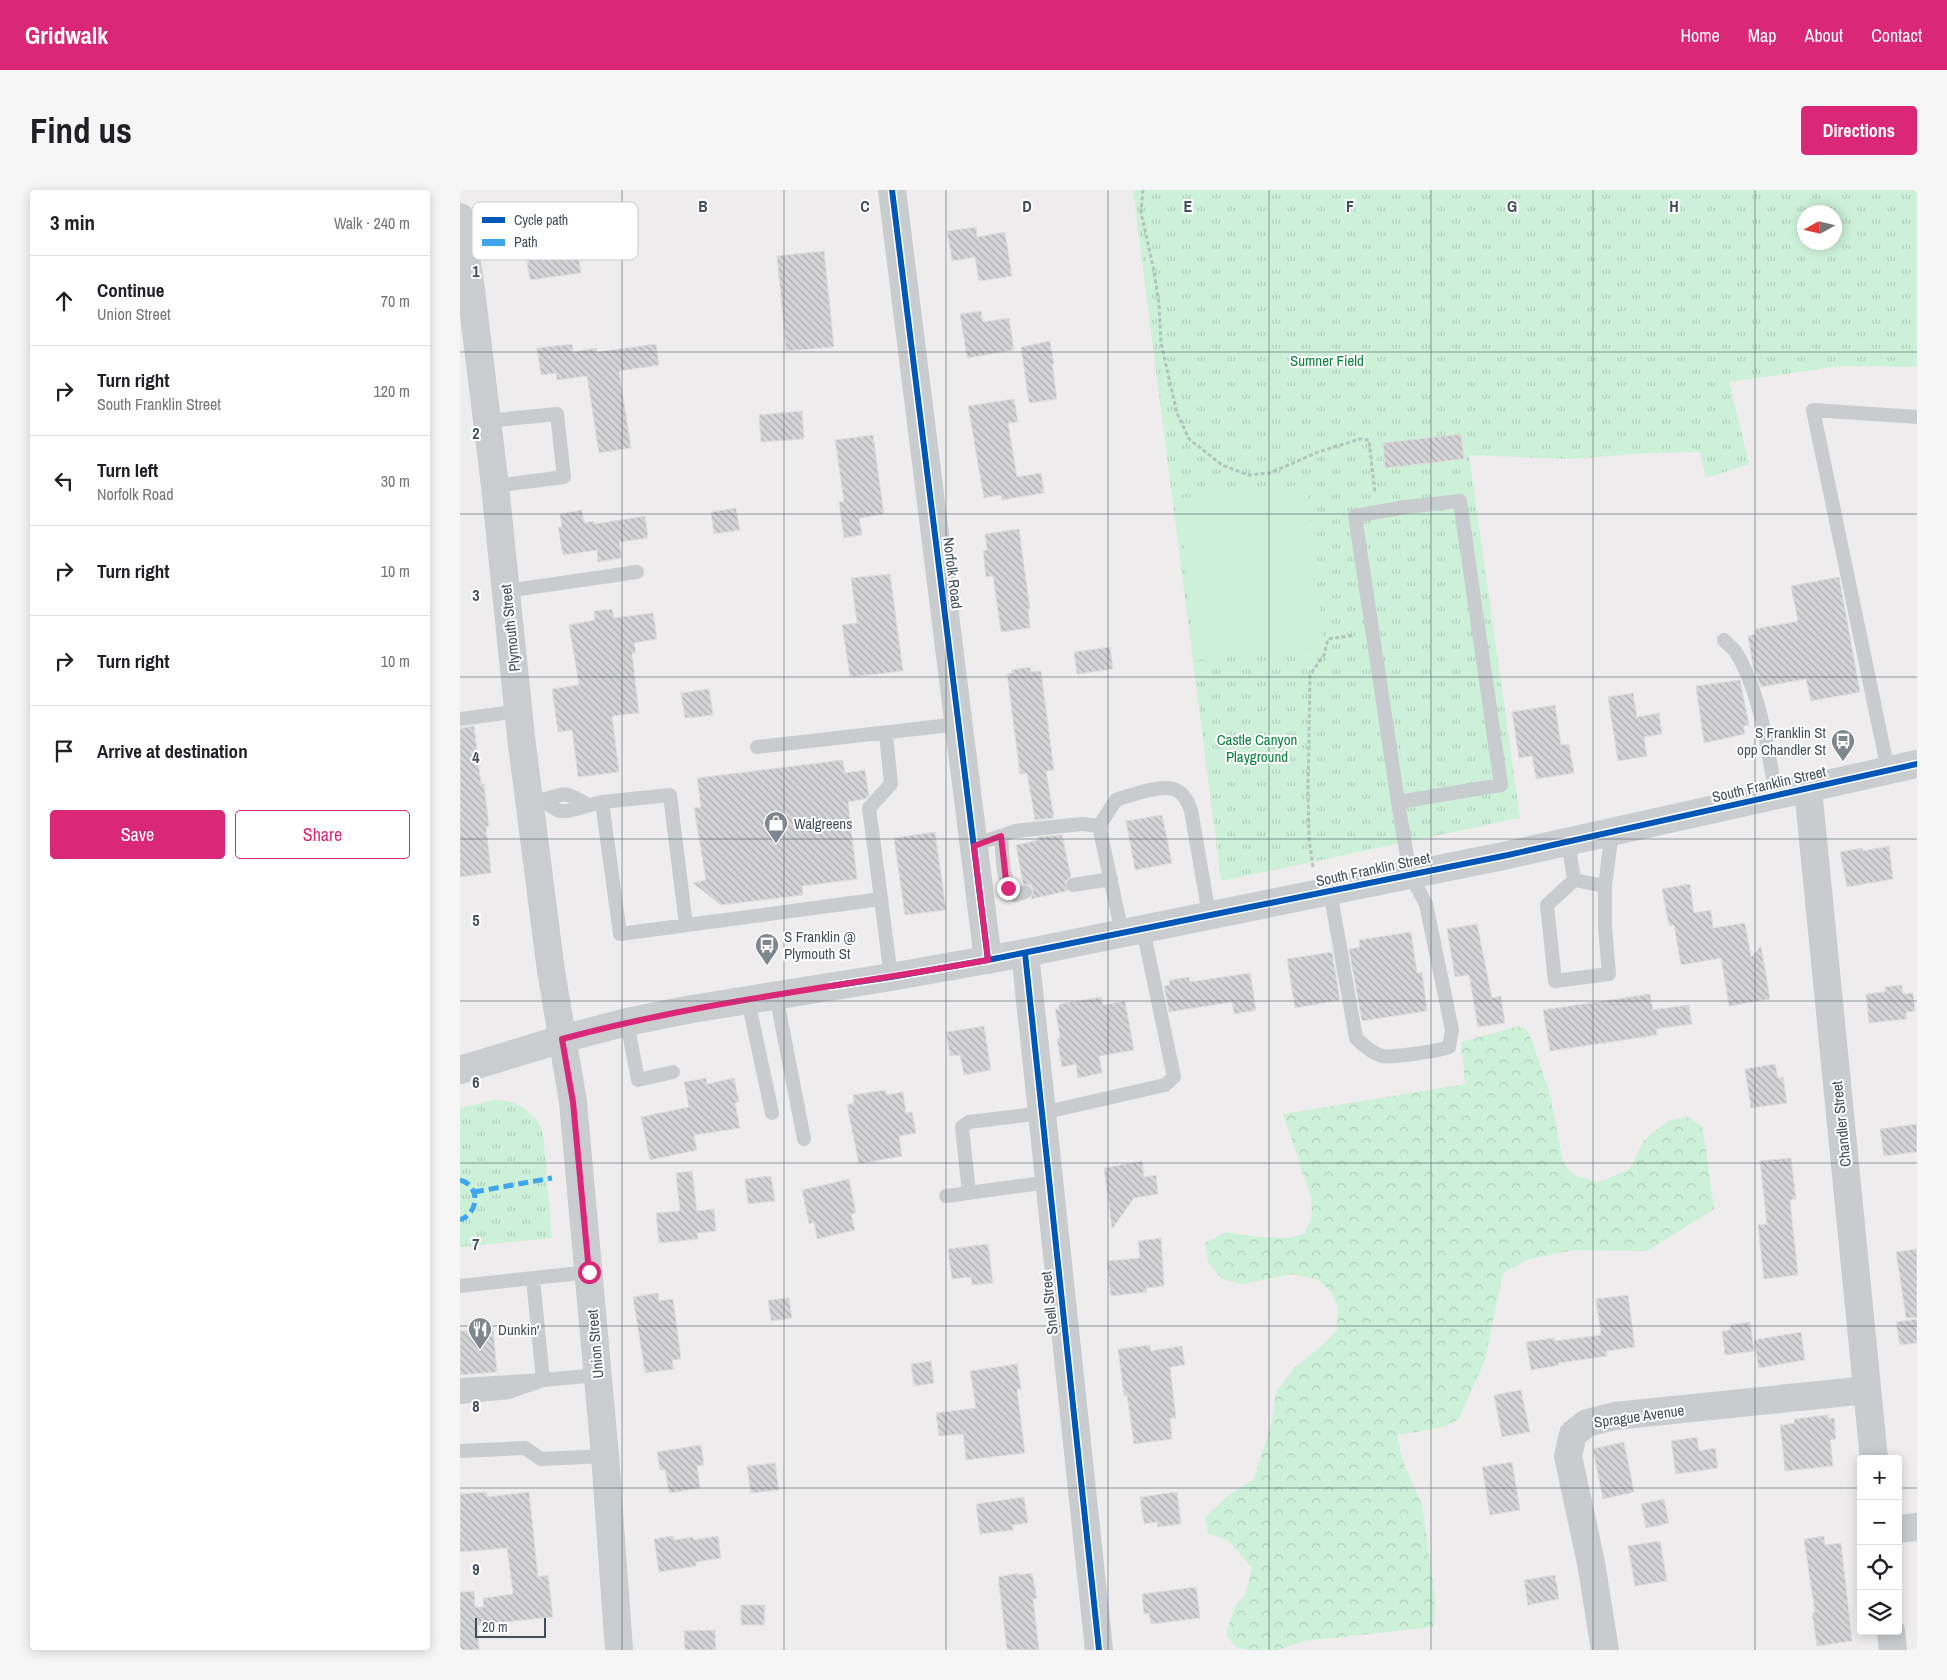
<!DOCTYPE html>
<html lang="en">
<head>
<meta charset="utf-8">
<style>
  :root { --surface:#fff; --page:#f6f6f6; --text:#202124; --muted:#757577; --line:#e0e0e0; --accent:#db2777 }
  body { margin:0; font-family:"Archivo Narrow",sans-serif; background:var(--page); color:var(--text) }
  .controls { position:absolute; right:15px; bottom:15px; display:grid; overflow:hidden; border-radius:5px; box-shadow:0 2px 12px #0003 }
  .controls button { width:45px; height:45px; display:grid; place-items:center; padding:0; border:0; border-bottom:1px solid var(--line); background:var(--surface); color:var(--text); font:25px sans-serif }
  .compass { position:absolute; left:1337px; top:15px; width:45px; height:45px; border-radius:50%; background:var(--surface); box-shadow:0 2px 12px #0003; rotate:262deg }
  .scale { position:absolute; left:15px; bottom:12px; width:71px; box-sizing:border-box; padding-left:5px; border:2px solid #42505b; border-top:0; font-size:14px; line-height:18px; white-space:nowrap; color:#42505b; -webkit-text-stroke:4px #fff; paint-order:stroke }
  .stop { position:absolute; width:15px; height:15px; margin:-11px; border:4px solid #db2777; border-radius:50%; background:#fff }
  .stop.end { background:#db2777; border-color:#fff; box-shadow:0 1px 5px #0008 }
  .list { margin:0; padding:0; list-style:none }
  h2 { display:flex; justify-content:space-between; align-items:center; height:65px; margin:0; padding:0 20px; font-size:21px }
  h2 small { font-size:16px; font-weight:400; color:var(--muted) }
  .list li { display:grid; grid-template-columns:32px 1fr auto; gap:15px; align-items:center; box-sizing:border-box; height:90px; padding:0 20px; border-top:1px solid var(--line) }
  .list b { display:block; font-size:19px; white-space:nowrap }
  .list p { margin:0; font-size:16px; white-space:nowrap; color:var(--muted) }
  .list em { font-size:16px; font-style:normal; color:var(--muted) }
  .actions { display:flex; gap:10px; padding:15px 20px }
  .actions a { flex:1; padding:11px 0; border:1px solid var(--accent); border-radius:5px; text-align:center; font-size:18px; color:var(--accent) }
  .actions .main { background:var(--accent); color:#fff }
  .icon { flex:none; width:28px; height:28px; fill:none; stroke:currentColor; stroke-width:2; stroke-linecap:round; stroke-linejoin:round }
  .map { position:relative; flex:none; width:1457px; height:1460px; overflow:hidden; border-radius:5px }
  header { display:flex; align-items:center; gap:30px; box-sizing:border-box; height:70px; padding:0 25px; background:var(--accent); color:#fff }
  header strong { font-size:24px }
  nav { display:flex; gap:28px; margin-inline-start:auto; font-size:18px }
  .intro { display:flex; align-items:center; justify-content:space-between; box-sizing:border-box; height:120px; padding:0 30px }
  h1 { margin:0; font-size:35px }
  .button { padding:12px 22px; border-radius:5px; background:var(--accent); color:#fff; font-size:18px; font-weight:700 }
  main { display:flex; gap:30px; padding:0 30px }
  aside { flex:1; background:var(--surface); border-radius:5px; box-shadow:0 2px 12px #0003 }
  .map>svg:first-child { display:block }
</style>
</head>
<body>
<header>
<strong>Gridwalk</strong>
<nav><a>Home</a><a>Map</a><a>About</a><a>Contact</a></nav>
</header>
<div class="intro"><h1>Find us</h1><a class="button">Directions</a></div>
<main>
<aside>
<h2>3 min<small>Walk · 240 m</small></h2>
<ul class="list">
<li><svg class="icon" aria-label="ahead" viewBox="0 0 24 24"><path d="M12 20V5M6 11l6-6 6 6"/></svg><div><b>Continue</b><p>Union Street</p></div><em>70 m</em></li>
<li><svg class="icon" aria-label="right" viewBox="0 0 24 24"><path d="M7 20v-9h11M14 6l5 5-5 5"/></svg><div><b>Turn right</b><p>South Franklin Street</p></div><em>120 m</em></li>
<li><svg class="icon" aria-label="left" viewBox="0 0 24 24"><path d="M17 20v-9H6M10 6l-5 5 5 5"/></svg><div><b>Turn left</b><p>Norfolk Road</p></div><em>30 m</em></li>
<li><svg class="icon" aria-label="right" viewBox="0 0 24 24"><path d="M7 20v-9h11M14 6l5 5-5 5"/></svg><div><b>Turn right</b></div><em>10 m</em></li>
<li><svg class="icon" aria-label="right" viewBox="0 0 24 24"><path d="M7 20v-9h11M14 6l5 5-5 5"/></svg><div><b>Turn right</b></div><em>10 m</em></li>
<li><svg class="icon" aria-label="arrive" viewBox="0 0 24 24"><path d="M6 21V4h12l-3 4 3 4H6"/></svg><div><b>Arrive at destination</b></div></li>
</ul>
<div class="actions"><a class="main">Save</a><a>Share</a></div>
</aside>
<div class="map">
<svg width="1457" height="1460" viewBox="0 0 1457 1460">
  <defs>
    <pattern id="grass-tufts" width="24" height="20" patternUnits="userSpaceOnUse" patternTransform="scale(1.25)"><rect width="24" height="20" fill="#cdf0d8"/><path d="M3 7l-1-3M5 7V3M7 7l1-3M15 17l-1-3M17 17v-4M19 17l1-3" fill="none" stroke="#b1d0bc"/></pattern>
    <pattern id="forest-crowns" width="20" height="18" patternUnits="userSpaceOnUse" patternTransform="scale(1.25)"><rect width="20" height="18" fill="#cdf0d8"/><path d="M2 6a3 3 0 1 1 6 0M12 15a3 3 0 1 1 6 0" fill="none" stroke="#b1d0bc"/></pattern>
    <pattern id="building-back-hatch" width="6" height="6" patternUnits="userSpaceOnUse" patternTransform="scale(1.25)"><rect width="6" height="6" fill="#d4d4d7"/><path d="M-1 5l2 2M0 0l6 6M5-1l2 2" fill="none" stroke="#aeaeb1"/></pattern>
  </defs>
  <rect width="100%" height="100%" fill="#eeecec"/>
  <!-- grass -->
  <path fill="url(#grass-tufts)" fill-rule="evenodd" d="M673,0h784v177l-76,-1 -112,16 20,82 -43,14 -6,-26 -53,1 -77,6 -101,-4 51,363 -299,63zM1344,22h30v30h-30z
    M34,910c23,0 42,12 49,34l9,104 -92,9v-139z"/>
  <!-- forest -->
  <path fill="url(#forest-crowns)" d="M1056,837l10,1 7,16 17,51 13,67 12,14 24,6 31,-13 14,-29 24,-19 19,-5 15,11 4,23 8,59 -67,42 -73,-1 -45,9 -26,14 -18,87 -27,60 -19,8 -42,7 5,24 20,46 14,100 -3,22 -129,14 -26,9h-31l-11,-3 -10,-12 8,-27 12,-15 6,-25 -23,-27 -21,-8 -3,-16 24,-22 25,-16 18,-58 4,-29 19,-25 27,-21 15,-16 1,-23 -7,-15 -12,-12 -28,-6 -48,10 -21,-5 -14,-17 -3,-19 21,-11 32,5 31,1 15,-4 8,-17 -1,-20 -28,-83 182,-30 -4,-42z"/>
  <!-- pitch -->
  <path fill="#cdf0d8" d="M846,295l17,162 -128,13 -16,-162z"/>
  <!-- building -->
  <path fill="url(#building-back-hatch)" stroke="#dededf" d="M516,37l1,10 28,-5 7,44 -33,5 -4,-24 -23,4 -5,-30z
    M99,60l1,5 18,-2 3,20 -51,7 -4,-25z
    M364,61l10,96 -48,4 -9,-95z
    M521,121l2,11 26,-4 5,32 -47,8 -7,-44z
    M590,151l4,23h-2l5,35 -28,4 -8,-56z
    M112,154l1,8 23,-4 1,4 59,-8 3,21 -40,6 12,77 -32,5 -12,-77 -30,4 -1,-7 -15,2 -4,-27z
    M554,209l4,23 -10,1 9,54 24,-4 3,20 -42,7 -1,-5 -17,3 -16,-92z
    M342,221l2,28 -43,3 -2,-27z
    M1001,244l3,25 -79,9 -2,-25z
    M413,245l11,79 -25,4 3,17 -18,3 -5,-36 5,-1 -9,-61z
    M276,318l4,22 -26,4 -3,-22z
    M122,320l2,13 10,-2v3l51,-8 3,22 -29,4 3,16 -24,4 -1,-12 -34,5 -5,-28h4l-2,-13z
    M559,339l11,80h-2l2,19 -29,4 -8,-56 -7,1 -3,-26 4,-1 -2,-16z
    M430,384l13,97 -53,6 -8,-52 15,-2 -6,-45z
    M1379,387l21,115 -49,9 -5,-22 -45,8 -8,-21 -5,-30 8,-2 -1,-5 43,-8 -7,-35z
    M152,419l2,9 39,-5 4,26 -23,4 2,10h-4l7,60 -27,3 7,56 -41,5 -6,-47 -14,2 -6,-43 27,-4 -10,-60 26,-5 -1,-9z
    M650,457l3,22 -36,5 -3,-22z
    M570,477l1,5 10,-1 13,99 -8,1 8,47 -19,2 -8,-47 -7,1 -13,-100 5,-1 -1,-3z
    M1280,490l9,45 -6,1 2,8 -41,9 -8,-57z
    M249,499l4,26 -28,3 -4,-25z
    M1173,503l4,24 22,-4 3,21 -18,3 3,19 -29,5 -10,-64z
    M1095,515l6,40 8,-1 5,29 -38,6 -4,-23 -13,2 -7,-46z
    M14,536l7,58h3l5,42 -3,1 5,46 -31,4v-149z
    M383,570l2,13 20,-3 4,26 -4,3 -17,3 9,77 -55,7 1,9 -82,10 -28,-22 13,-3 -12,-72 7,-1 -4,-29z
    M702,625l10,48 -37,7 -9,-49z
    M475,642l11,78 -41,5 -11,-77z
    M602,645l9,42 -6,5 2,9 -36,8 2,-9 -2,-5 -8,-1 -7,-39 23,-5 -1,-3z
    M1429,656l4,33 -46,8 -7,-35 22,-4 1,3z
    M1230,694l4,29 17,-3 2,18 32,-5 6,34 10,-11 9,53 -41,7 -8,-48 -40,7 -7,-40 -5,1 -7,-37z
    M1017,734l15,74 9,-2 4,27 -27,4 -9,-52 -14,2 -8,-48z
    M951,742l6,41 5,-1 5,39 -65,10 -13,-72 11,-2 -1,-7z
    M872,762l8,48 -45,8 -8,-49z
    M790,783l6,37 -22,4 -2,-12 -63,10 -5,-26 6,-1 -1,-5 20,-3 1,5z
    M1442,795l1,9 10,-1 2,18 -9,1 1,7 -38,4 -3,-29 19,-2v-5z
    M1190,804l3,16 36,-5 3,19 -36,5 1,6 -107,16 -7,-41z
    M642,807l1,8 22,-4 9,49 -35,6 3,17 -24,5 -2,-14 -14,3 -5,-28 3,-1 -5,-29h4v-5z
    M524,836l7,44 -27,5 -4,-20 -10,1 -4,-24z
    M1315,874l3,14 5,-1 4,26 -36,5 -6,-39z
    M246,888l1,6 27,-6 5,24 -4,1 5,25 -46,7 3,15 -47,10 -9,-43 48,-10 -5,-25z
    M426,900v5l17,-3 3,21 6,-1 4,21 -17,3 3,20 -43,8 -12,-59 7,-2 -1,-8z
    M1457,934v28l-33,4 -4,-27z
    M1331,968l5,41 -6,1 8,75 -34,4 -6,-54 9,-1 -7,-63z
    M682,971l2,16 12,-2 2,19 -24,4 -22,31 -8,-61z
    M232,981l5,40 17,-2 2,22 -19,2 1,6 -39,4 -3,-30 24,-2 -4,-38z
    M311,986l4,25 -27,3 -3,-25z
    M389,989l7,34 -5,1 4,16 -38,9 -3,-17 -5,2 -7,-34z
    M701,1048l3,48 -18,2 1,4 -36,4 -4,-35 33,-3 -2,-17z
    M528,1054l5,39 -21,2 -1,-8 -19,2 -4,-30z
    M1457,1059v68l-11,1 -10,-66z
    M198,1103l1,8 14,-2 8,60 -9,1 2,9 -29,4 -12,-76z
    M1168,1105l7,52 -29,4 1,5 -49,7 1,2 -28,5 -5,-28 28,-4 1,3 46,-6 -5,-36z
    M329,1108l3,20 -21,3 -3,-21z
    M1457,1129v24l-17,2 -4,-23z
    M1290,1132l4,29 -29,4 -3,-24 8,-1v-5z
    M33,1138l4,44 -37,3v-44z
    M1341,1142l4,28 -46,8 -5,-28z
    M690,1155l1,6 31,-5 3,19 -15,2 6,51h-6l2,21 -38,5 -7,-49h-3l-6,-46z
    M471,1171l3,22 -20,3 -3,-22z
    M557,1174l4,25 -4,1 8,63 -59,7 -3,-26 -24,2 -3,-23 40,-5 -6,-37z
    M1061,1200l9,42 -28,5 -8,-42z
    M1368,1225v4l6,-1 2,21 -6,1 3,26 -48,5 -5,-46 15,-2 -1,-4z
    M1237,1247l2,14 16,-3 3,20 -42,6 -5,-33z
    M1164,1252l10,50 -31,7 -10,-50z
    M241,1255l3,20 -7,1 3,22 -31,5 -4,-23h-5l-3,-18z
    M1052,1272l8,48 -30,5 -8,-48z
    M315,1273l4,27 -28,3 -4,-27z
    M27,1302v5l42,-5 9,85 10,-2 5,42 -76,8 2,25h-19v-58l14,-1 1,16h9l-1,-9 30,-4 -6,-46 -47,4v-58z
    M717,1302l4,32 -23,3 -1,-5 -13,2 -4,-27z
    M564,1307l4,26 -16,2 1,5 -33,4 -4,-30z
    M1204,1309l5,24 -23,5 -5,-24z
    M213,1346l1,4 19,-3 1,3 24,-4 3,22 -25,4v4l-37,6 -5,-33z
    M1364,1346l1,9 16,-2 11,98 -35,5 -5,-33h3l-11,-74z
    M1200,1351l7,40 -32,5 -7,-40z
    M558,1383l1,2 13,-2 5,25 -4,1 6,51h-32l-9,-73z
    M1095,1385l4,24 -31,6 -4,-25z
    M736,1397l4,31 -49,6 -2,-11 -5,1 -2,-20z
    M281,1415h24l-1,20h-23z
    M255,1440l1,20h-31l-1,-19z"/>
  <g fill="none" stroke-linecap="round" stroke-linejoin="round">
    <!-- path -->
    <path stroke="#b3c3bd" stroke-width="3" stroke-dasharray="4 2.5" stroke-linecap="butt" d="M683,0l-2,22 13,59 5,33 2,39 16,70 12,26 33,26 26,10 22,-2 48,-21 42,-13 9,1 6,53
      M853,677l-4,-29 -1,-45 2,-118 14,-20 4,-16 27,-4"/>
    <!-- lane -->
    <path stroke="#c8ccce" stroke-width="14" d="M27,231l70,-7 7,63 -69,9
      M1000,311l41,284 -103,17 -43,-286 50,-9z
      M46,401l131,-19
      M1264,450c3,4 8,7 11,11 25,38 33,100 41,145
      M0,529l59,-8
      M297,557l202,-23
      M1428,580l-75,-360 104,7
      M81,610l18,11h9l34,-9 18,132 261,-35 10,78
      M76,611c30,-5 22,-14 52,4
      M142,612l68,-7 16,130
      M639,636l17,-26c15,-5 49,-18 62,-9 7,4 10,12 13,19l18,105
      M541,646c2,20 0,44 14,59l10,-3
      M1108,651l6,39
      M514,655l41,-14 67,-7 17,2 23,107
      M1114,690l-27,25 8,76 54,-7 -4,-46v-42l7,-55
      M1114,690l31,6
      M613,695l38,-6
      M870,701l26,147c7,7 16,15 26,18 8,2 57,-5 67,-9l3,-17 -26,-126 -16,-30 -12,-72
      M421,709l-12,-91 22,-24 -5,-50
      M316,805l28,144
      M288,810l24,113
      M167,832l11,58 35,-8
      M509,1003l-7,-66 7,-5 73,-9 123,-28 9,-8 -31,-148
      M486,1006l103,-14
      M0,1096l129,-14
      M0,1195l83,-5 -10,-101
      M0,1207l49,-5 34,-12 55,-5
      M0,1261l65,-3 16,11 64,-3"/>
    <!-- street -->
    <path stroke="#c8ccce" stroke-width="28" d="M432,0l96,770
      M1348,599l66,670
      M565,763l74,697
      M1438,1339l19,-2
      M1431,1441l2,19
      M1145,1460l-14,-87 -23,-107 5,-22 14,-11 28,-7 252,-26"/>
    <!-- secondary -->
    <path stroke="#c9cdd0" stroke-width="28" d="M0,27l11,73 24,196 26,251 30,234 22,131 32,354 14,194
      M0,880l102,-31 65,-17 65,-13 199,-32 134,-24 483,-98 409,-91"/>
    <!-- quiet -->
    <path stroke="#3fa5ed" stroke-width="5" stroke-dasharray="10 5" stroke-linecap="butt" d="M0,990c21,6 19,33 0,40
      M14,1002l78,-14"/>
    <!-- cycleway casing -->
    <g stroke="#fff" stroke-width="9">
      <path id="cycleway" d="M432,0l96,770
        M565,763l74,697
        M371,796l60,-9 97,-17 327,-66 193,-39 409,-91"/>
    </g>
    <!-- cycleway -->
    <use href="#cycleway" stroke="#0057b8" stroke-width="6"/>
  </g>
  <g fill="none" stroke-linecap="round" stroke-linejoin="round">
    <!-- route -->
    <path stroke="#db2777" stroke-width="6" d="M129,1082l-16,-170 -11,-63c140,-38 284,-53 426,-79l-14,-114 27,-10 5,44 2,8"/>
  </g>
  <!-- grid -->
  <path fill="none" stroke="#42505b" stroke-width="1" stroke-opacity="0.55" d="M162,0v1460M324,0v1460M486,0v1460M648,0v1460M809,0v1460M971,0v1460M1133,0v1460M1295,0v1460M0,162h1457M0,324h1457M0,487h1457M0,649h1457M0,811h1457M0,973h1457M0,1136h1457M0,1298h1401M1438,1298h19"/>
  <!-- icons -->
  <defs>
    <g id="bus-pin" transform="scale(1.25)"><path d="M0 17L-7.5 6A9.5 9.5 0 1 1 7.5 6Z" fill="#7e878e" stroke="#fff"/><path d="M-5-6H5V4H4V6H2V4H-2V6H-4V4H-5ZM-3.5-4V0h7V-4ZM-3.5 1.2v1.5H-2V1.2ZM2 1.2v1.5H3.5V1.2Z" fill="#fff"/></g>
    <g id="shop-pin" transform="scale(1.25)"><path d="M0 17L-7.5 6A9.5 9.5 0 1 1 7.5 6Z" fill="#7e878e" stroke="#fff"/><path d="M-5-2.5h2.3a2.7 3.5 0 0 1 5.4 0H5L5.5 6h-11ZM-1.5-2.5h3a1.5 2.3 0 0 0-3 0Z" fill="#fff"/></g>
    <g id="restaurant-pin" transform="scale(1.25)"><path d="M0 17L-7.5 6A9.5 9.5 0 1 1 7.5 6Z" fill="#7e878e" stroke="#fff"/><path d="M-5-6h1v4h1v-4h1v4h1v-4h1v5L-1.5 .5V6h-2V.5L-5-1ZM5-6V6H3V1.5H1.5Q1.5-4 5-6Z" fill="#fff"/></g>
  </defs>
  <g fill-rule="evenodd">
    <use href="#bus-pin" x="1383" y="551"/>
    <use href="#shop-pin" x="316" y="633"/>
    <use href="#bus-pin" x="307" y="755"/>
    <use href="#restaurant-pin" x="20" y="1139"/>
  </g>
  <g text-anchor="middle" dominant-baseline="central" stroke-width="4" stroke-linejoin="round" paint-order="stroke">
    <!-- park labels -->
    <g font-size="15" fill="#0b8340" stroke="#fff">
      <text x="867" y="170">Sumner Field</text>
      <text x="797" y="549">Castle Canyon<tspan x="797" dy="17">Playground</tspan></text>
    </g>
    <!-- street labels -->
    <g font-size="15" fill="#42505b" stroke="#fff">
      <text transform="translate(493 383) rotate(83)">Norfolk Road</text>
      <text transform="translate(50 438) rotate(-96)">Plymouth Street</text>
      <text transform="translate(1309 594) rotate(-13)">South Franklin Street</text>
      <text transform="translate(913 679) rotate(-12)">South Franklin Street</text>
      <text transform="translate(1381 934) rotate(-96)">Chandler Street</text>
      <text transform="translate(589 1113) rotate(-96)">Snell Street</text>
      <text transform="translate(135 1154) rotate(-95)">Union Street</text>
      <text transform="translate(1179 1226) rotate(-8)">Sprague Avenue</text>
    </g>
    <!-- poi labels -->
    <g font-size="15" fill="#42505b" stroke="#fff" text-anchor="start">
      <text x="1366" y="542" text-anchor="end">S Franklin St<tspan x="1366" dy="17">opp Chandler St</tspan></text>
      <text x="334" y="633">Walgreens</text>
      <text x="324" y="746">S Franklin @<tspan x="324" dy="17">Plymouth St</tspan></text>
      <text x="38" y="1139">Dunkin'</text>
    </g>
  </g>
  <!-- legend -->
  <rect x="12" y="12" width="166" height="58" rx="8" fill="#fff" stroke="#c6cace" stroke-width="1"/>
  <rect x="22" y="27" width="23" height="6" fill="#0057b8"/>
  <rect x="22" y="49" width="23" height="7" fill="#3fa5ed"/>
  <g font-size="14" fill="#42505b">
    <text x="54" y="35">Cycle path</text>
    <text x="54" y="57">Path</text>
  </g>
  <g font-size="16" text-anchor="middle" font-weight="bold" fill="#42505b" stroke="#fff" stroke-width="4" stroke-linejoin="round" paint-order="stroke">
    <text x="243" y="22">B</text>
    <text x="405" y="22">C</text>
    <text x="567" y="22">D</text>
    <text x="728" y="22">E</text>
    <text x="890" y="22">F</text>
    <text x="1052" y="22">G</text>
    <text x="1214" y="22">H</text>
    <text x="16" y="87">1</text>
    <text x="16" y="249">2</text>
    <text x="16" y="411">3</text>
    <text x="16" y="573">4</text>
    <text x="16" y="736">5</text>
    <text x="16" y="898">6</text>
    <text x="16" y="1060">7</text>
    <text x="16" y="1222">8</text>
    <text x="16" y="1385">9</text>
  </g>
</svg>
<div class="controls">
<button>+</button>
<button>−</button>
<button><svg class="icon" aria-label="locate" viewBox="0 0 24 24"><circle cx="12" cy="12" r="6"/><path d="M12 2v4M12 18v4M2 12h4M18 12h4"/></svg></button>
<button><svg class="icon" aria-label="layers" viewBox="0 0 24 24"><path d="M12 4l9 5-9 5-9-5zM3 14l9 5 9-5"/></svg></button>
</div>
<svg class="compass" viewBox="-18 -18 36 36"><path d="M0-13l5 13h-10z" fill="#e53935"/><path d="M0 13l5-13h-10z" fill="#757577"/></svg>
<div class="scale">20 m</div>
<div class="stop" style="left:129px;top:1082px"></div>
<div class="stop end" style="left:548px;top:698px"></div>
</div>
</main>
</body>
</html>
